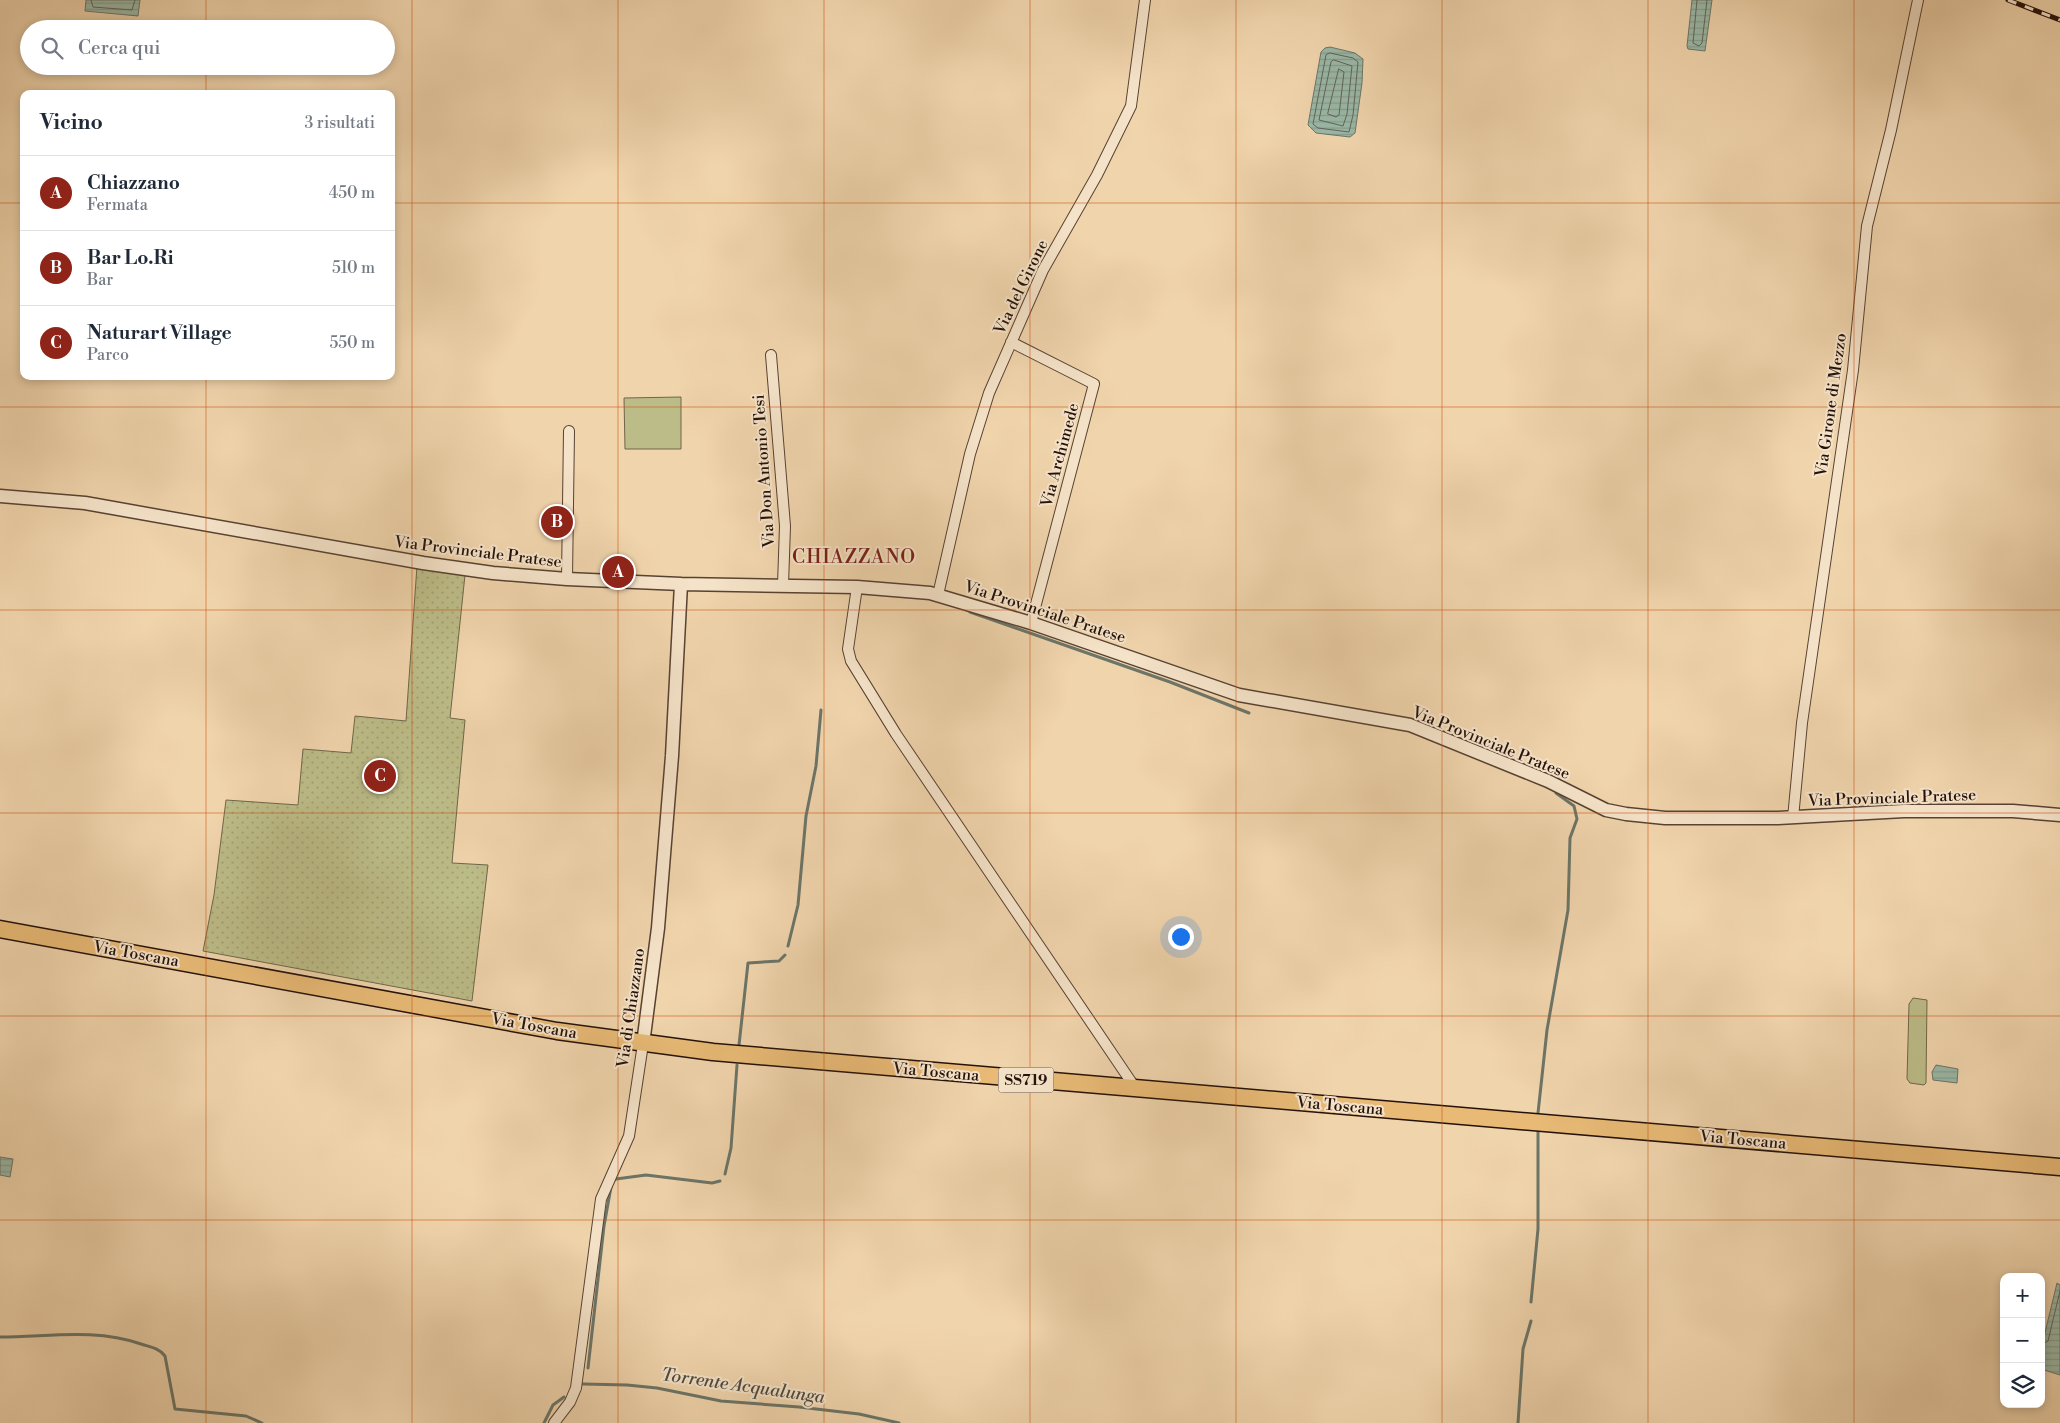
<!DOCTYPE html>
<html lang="it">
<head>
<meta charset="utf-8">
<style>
  :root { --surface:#fff; --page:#f2f2f3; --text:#1f2937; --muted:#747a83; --line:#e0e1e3; --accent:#8f2418 }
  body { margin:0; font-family:"Libre Bodoni",serif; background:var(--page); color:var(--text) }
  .controls { position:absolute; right:15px; bottom:15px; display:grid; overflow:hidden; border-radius:10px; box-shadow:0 2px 8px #0003 }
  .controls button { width:45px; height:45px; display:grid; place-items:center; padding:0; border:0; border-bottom:1px solid var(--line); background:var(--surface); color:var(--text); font:25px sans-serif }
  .you { position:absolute; left:1180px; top:936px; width:18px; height:18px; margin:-12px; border:4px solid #fff; border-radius:50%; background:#1a73e8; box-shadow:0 0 0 8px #1a73e833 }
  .badge { display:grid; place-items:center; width:32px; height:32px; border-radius:50%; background:var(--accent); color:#fff; font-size:16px; font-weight:700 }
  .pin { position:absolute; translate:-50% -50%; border:2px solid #fff; box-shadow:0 1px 5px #0006 }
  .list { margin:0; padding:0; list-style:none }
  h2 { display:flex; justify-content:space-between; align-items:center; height:65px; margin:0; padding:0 20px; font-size:21px }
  h2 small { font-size:16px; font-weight:400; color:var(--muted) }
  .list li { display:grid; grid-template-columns:32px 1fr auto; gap:15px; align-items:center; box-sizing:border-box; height:75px; padding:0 20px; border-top:1px solid var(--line) }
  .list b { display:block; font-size:19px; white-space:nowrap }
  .list p { margin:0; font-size:16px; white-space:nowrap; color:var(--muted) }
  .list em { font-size:16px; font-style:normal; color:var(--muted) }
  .icon { flex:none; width:28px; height:28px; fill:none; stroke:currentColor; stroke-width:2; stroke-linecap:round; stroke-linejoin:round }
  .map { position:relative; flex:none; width:2060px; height:1423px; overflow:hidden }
  .search { position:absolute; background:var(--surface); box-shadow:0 2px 8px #0003; left:20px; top:20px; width:375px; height:55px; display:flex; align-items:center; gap:12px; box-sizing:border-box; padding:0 18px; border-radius:28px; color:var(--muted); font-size:19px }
  .panel { position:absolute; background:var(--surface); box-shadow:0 2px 8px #0003; left:20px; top:90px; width:375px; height:290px; border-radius:10px }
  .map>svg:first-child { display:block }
</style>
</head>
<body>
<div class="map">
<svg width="2060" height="1423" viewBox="0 0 2060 1423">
  <defs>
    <pattern id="park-dots" width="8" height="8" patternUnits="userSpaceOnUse" patternTransform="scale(1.25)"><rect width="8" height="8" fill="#bcbc88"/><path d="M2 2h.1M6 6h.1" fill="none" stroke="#a1a174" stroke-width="1.8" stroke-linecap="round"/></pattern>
    <pattern id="water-rules" width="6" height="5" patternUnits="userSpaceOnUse" patternTransform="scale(1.25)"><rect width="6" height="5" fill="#9ab8a7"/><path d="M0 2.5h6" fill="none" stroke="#859d8e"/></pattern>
  </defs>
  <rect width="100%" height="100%" fill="#f0d4ac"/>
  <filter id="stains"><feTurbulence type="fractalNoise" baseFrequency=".004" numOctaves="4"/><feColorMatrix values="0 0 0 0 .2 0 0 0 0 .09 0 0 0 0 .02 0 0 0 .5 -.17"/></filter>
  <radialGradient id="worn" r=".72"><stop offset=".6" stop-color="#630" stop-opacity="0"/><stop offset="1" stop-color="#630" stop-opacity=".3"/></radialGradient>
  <!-- green -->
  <path fill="#bcbc88" stroke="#706649" d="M681,397v52h-56l-1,-51z
    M1913,998l14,2 -1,83 -2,2 -14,-2 -3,-4 2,-75z"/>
  <!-- park -->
  <path fill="url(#park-dots)" stroke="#706649" d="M417,566l48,9 -15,143 15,2 -13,143 36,2 -16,136 -269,-50 11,-56 12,-95 72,5 5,-56 48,4 4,-37 51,5z"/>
  <!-- water -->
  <path fill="url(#water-rules)" stroke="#6b7568" d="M86,0h54l-2,16 -53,-5z
    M1692,0h20l-7,51 -17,-2 -1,-3z
    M1330,47l25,6 8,6 -1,24 -7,50 -5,4 -34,-4 -8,-8 13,-73 4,-4z
    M1936,1065l22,4 -1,14 -24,-3 -1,-8z
    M0,1157l13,2 -3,18 -10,-2z
    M2057,1283l3,2v90l-19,-6v-20z"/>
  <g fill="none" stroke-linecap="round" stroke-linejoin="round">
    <!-- shore -->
    <path stroke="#5f6458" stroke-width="1" d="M91,0l2,7 39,3 3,-10
      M1697,0l-4,43 6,3 3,-3 5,-43
      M1330,53l23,5 5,4 -5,53 -4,17 -31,-4 -5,-4 13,-69z
      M1334,60l18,6 -5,48 -4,12 -24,-6 12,-58z
      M1339,69l5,3 -5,43 -3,2 -8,-3z
      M2041,1345l7,-4 12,-50"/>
    <!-- stream -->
    <path stroke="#6b7568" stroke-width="3" d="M970,612l200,70 79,31
      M788,946l10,-41 8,-89 10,-50 5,-56
      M739,1045l9,-82 31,-2 6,-6
      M1538,1113l9,-83 21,-120 2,-72 7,-19 -3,-13 -18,-13
      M725,1174l6,-26 6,-83
      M613,1181l3,-2 30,-4 66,8 8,-2
      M1531,1302l7,-73v-97
      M0,1337c49,0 94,-9 141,7 9,3 18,4 24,12l10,53 71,7 16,7
      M588,1368l16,-142 7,-39
      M583,1384l44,1 30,3 64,13 78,6 60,7 40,9
      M544,1423l9,-18 11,-8
      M1518,1423l5,-74 8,-28"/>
    <!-- minor casing -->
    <g stroke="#574232" stroke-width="12">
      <path id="minor" d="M1011,342l83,42 -63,239
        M771,355l14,171 -2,59
        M567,579l2,-148
        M857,587l-9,62 3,12 45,73 240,355
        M938,595l32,-141 19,-61 54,-123 54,-95 34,-69 14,-106
        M1793,818l9,-95 51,-353 14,-144 24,-96 27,-130
        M554,1423l16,-21 6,-14 25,-189 28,-63 14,-92"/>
    </g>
    <!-- tertiary casing -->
    <g stroke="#574232" stroke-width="15">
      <path id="tertiary" d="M0,496l85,7 338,60 70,10 74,6 114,5 176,3 73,6 101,30 208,72 171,30 138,56 58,29 20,4 39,4h113l126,-7h109l47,4
        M643,1044l15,-116 14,-172 9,-172"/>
    </g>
    <!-- primary casing -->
    <g stroke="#24110a" stroke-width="19">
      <path id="primary" d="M0,929l557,102 156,21 1347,115"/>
    </g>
    <!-- minor -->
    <use href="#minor" stroke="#f5e3c9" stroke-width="10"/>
    <!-- tertiary -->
    <use href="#tertiary" stroke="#f5e3c9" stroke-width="12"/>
    <!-- primary -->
    <use href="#primary" stroke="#e8ba76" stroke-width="16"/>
    <!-- rail casing -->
    <g stroke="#24110a" stroke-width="5">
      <path id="rail" d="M2008,0l52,20"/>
    </g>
    <!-- rail -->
    <use href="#rail" stroke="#f5e3c9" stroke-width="3" stroke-dasharray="9" stroke-linecap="butt"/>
  </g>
  <!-- grid -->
  <path fill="none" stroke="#cb4e0c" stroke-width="1" stroke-opacity="0.55" d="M206,0v29M412,0v1423M618,0v1423M824,0v1423M1030,0v1423M1236,0v1423M1442,0v1423M1648,0v1423M1854,0v1423M206,66v28M0,203h24M391,203h1669M206,376v1047M0,407h2060M0,610h2060M0,813h2060M0,1016h2060M0,1220h2060"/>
  <g text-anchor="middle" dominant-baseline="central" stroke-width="4" stroke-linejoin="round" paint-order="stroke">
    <!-- shield labels -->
    <rect fill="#f5e3c9" stroke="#635043" stroke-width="1" x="998.5" y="1067.5" width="55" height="25" rx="4"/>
    <g font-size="15" font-weight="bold" fill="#24110a">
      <text x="1026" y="1080">SS719</text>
    </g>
    <!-- street labels -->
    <g font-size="16" fill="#24110a" stroke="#f5e3c9">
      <text transform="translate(1021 287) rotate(-64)">Via del Girone</text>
      <text transform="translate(1831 405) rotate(-82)">Via Girone di Mezzo</text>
      <text transform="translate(1060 455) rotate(-75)">Via Archimede</text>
      <text transform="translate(764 471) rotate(-94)">Via Don Antonio Tesi</text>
      <text transform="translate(478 552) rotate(7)">Via Provinciale Pratese</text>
      <text transform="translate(1045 612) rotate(18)">Via Provinciale Pratese</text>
      <text transform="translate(1491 743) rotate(22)">Via Provinciale Pratese</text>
      <text transform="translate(1892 798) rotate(-2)">Via Provinciale Pratese</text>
      <text transform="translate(136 954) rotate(10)">Via Toscana</text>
      <text transform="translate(631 1008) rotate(-82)">Via di Chiazzano</text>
      <text transform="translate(534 1026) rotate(10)">Via Toscana</text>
      <text transform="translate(936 1072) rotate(5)">Via Toscana</text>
      <text transform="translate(1340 1106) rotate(5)">Via Toscana</text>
      <text transform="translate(1743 1140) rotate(5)">Via Toscana</text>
    </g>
    <!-- water labels -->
    <g font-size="18" font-style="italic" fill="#4d4b41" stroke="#f5e3c9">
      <text transform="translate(743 1386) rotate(8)">Torrente Acqualunga</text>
    </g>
    <!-- quarter labels -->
    <g font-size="19" letter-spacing="1" fill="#7a1f14" stroke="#f5e3c9">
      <text x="854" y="557">CHIAZZANO</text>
    </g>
  </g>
  <rect width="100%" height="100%" filter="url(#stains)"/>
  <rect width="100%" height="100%" fill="url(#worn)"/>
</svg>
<div class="controls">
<button>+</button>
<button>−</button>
<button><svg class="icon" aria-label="layers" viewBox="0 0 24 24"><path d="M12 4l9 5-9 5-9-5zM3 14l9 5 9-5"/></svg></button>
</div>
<div class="you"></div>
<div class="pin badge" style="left:618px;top:572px">A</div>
<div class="pin badge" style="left:557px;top:522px">B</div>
<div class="pin badge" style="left:380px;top:776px">C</div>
<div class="search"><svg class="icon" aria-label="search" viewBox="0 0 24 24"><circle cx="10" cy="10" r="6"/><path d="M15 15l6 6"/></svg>Cerca qui</div>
<section class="panel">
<h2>Vicino<small>3 risultati</small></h2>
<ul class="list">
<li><span class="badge">A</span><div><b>Chiazzano</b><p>Fermata</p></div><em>450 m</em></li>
<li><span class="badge">B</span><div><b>Bar Lo.Ri</b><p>Bar</p></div><em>510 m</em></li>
<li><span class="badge">C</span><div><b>Naturart Village</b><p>Parco</p></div><em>550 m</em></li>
</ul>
</section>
</div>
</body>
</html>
